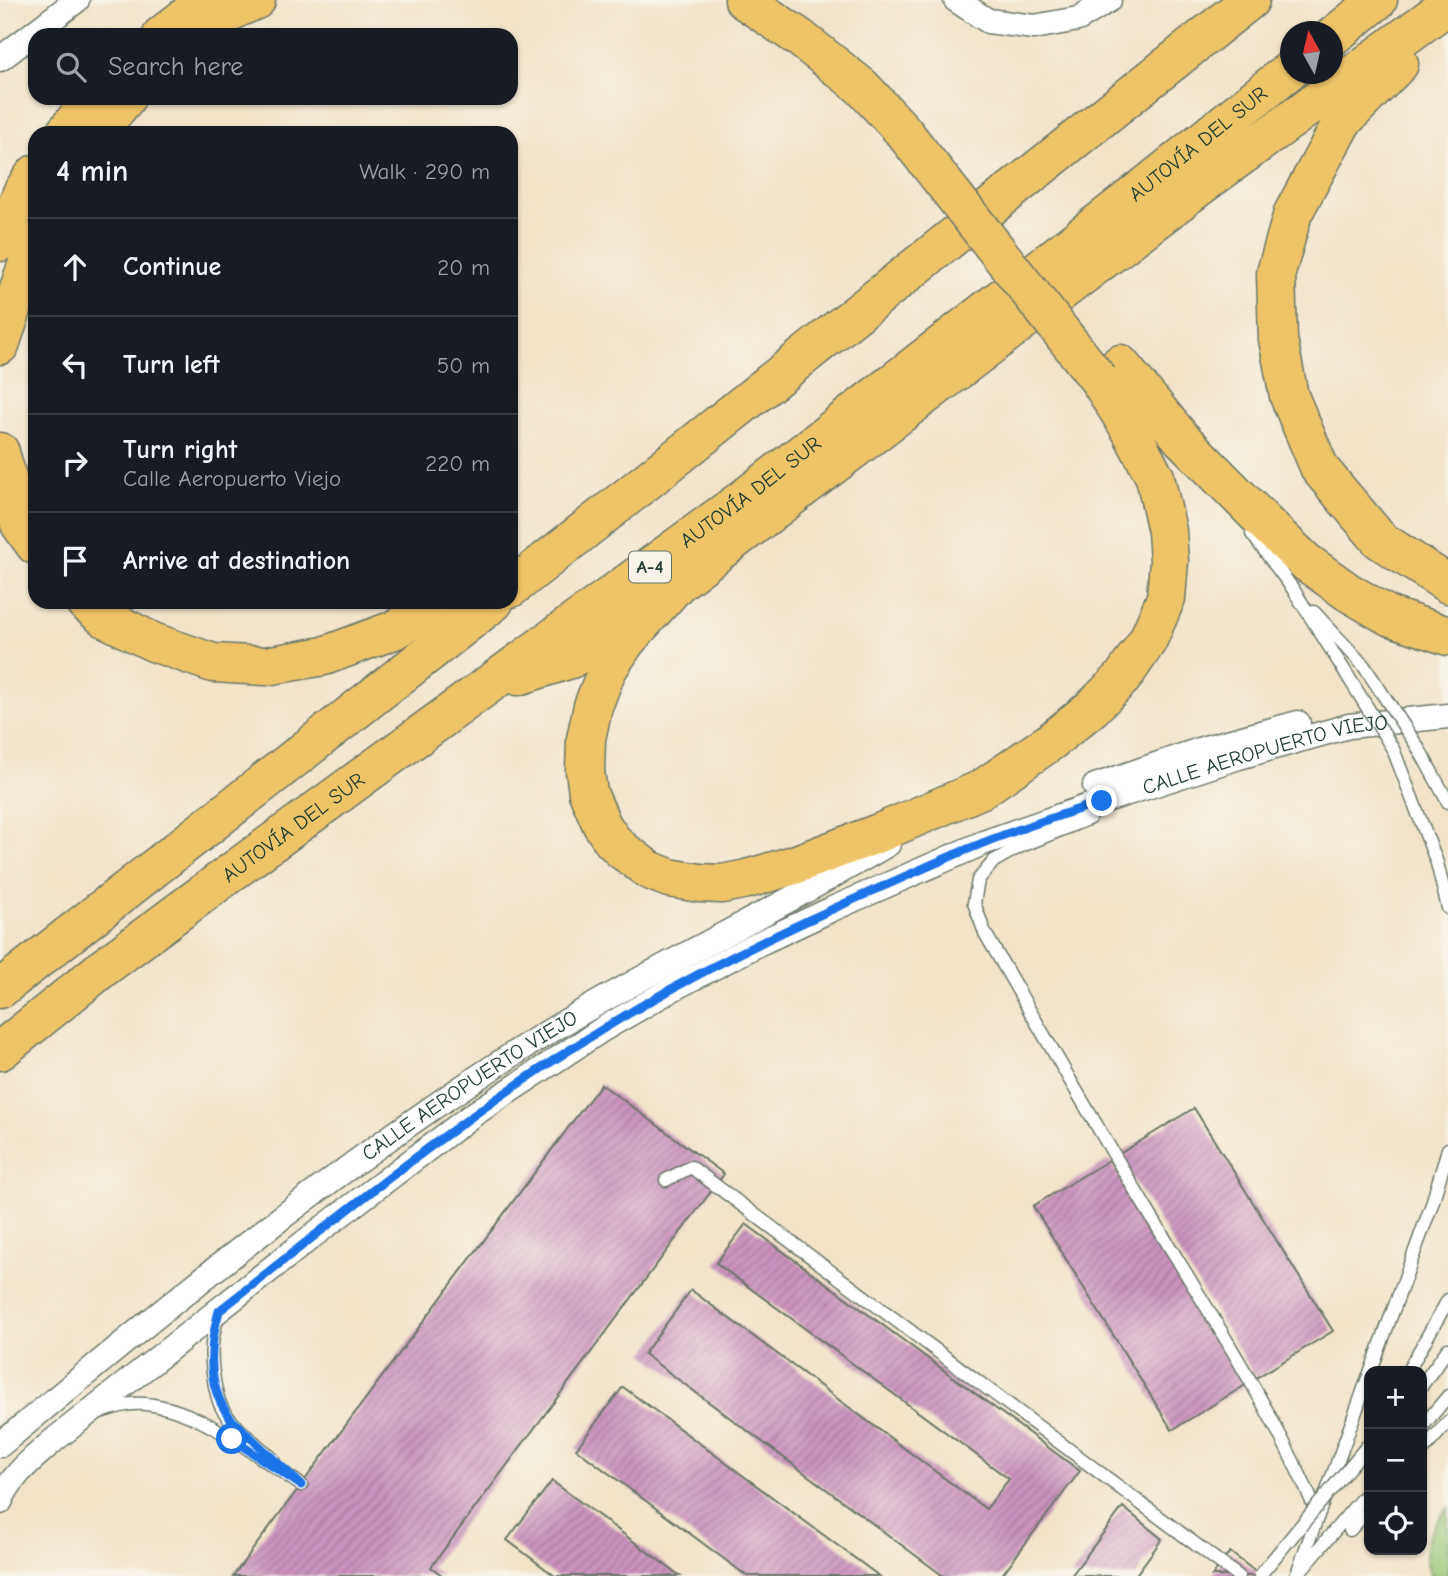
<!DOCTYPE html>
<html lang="en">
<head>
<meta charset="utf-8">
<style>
  :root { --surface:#171b24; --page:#20242c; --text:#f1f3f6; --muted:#9ea1a6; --line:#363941 }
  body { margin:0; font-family:"Comic Neue",sans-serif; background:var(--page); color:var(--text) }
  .controls { position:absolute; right:21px; bottom:21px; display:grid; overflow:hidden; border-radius:14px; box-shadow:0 2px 5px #0004 }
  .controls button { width:63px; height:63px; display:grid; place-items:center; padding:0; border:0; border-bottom:2px solid var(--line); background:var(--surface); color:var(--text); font:35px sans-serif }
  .compass { position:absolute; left:1280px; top:21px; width:63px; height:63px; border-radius:50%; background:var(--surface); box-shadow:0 2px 5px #0004; rotate:352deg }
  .stop { position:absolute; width:21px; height:21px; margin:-16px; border:5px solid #1a73e8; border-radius:50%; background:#fff }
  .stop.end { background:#1a73e8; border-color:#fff; box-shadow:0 2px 7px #0008 }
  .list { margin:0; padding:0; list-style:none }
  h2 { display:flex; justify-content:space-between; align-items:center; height:91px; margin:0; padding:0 28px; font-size:30px }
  h2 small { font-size:23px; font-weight:400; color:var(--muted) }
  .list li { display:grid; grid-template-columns:46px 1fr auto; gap:21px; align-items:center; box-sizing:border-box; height:98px; padding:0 28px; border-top:2px solid var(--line) }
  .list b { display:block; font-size:26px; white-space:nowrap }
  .list p { margin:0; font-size:23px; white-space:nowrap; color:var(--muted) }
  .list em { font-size:23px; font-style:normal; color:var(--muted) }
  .icon { flex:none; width:38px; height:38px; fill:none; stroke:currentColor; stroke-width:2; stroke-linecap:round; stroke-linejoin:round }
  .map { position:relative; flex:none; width:1448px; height:1576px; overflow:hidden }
  .search { position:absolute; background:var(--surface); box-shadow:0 2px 5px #0004; left:28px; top:28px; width:490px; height:77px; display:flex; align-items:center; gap:18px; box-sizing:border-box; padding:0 24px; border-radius:21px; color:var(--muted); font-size:26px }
  .panel { position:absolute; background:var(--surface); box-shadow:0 2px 5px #0004; left:28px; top:126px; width:490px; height:483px; border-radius:21px }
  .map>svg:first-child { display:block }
</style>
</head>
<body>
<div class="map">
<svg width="1448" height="1576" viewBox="0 0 1448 1576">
  <defs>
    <pattern id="building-hatch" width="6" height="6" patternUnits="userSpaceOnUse" patternTransform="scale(1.75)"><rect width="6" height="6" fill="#cc93be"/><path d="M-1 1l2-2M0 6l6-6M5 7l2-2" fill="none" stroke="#a5799b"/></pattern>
  </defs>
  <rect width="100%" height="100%" fill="#f7f3e8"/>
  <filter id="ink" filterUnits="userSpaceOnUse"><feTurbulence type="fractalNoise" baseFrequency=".0143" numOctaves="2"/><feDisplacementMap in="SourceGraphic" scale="14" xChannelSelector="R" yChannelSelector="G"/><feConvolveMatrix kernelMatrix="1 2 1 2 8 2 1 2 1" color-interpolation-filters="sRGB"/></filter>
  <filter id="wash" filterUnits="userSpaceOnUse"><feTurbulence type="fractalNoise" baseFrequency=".00686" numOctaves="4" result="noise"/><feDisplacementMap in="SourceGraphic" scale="28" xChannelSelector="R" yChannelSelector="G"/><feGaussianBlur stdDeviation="1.57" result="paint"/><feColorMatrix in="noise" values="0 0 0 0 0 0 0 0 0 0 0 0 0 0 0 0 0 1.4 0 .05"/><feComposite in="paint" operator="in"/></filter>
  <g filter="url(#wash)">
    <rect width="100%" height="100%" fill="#f2e3c9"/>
    <!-- grass -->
    <path fill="#9ac876" stroke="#5c8255" stroke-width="2" d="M1448,1508v68h-16c-14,-25 -2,-49 16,-68z"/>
    <g id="blocks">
      <!-- building -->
      <path fill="url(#building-hatch)" d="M601,1084l123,90 -293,393 12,9h-210z
        M1194,1108l139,223 -77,47 -138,-223z
        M1109,1160l138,224 -75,46 -139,-224z
        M746,1224l334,247 -79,105h-60l1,-1 -298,-221 47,-64 295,219 23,-30 -293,-216z
        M623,1387l256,189h-132l-171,-127z
        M552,1481l128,95h-125l-48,-36z
        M1123,1507l39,32 -27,37h-64z
        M1230,1552l31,24h-49z"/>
    </g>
  </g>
  <g filter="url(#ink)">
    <use href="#blocks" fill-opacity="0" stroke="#697768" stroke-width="2"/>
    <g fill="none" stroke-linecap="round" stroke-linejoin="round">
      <!-- service casing -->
      <g stroke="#697768" stroke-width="15">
        <path id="service" d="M1252,534l41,55 51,81
          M1314,612l50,54
          M1393,749l44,114 11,45
          M1419,749l29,53
          M1090,818l-71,29 -25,14 -16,19 -4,23 11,30c54,94 108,188 164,280 60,99 123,195 169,302
          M666,1180l25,-13 547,409
          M218,1315c-8,27 -8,44 -3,71 2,8 3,15 7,22 10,18 35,36 51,51
          M1371,1371l61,-167 16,-55
          M1408,1371l40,-71
          M1422,1385l26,-36
          M100,1412c10,-3 21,-7 32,-8 57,-4 124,51 169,81
          M1422,1427l26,-31
          M1422,1451l26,-29
          M1350,1530l19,-21
          M1301,1570l68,-80
          M1296,1576l73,-201"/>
      </g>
      <!-- minor casing -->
      <g stroke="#697768" stroke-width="27">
        <g id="minor">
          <path d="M956,0l32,21 46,6 44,-8 31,-19"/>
          <path d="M0,59l77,-59"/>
          <path d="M1095,786l110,-38 93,-25"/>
          <path id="s1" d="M0,1445c170,-142 342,-283 529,-401 116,-73 242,-130 359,-200"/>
          <path id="s2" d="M0,1502c11,-27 33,-43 54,-62l261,-206 156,-118 132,-87 71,-41 84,-44 72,-34 153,-67 120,-42 136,-44 110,-31 99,-10"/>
        </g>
      </g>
      <!-- motorway casing -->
      <g stroke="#697768" stroke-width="41">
        <g id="motorway">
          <path d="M744,0l56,38 62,49 40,43"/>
          <path d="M162,35l45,-35"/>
          <path d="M201,35l32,-25 23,-10"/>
          <path d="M1332,37l46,-37"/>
          <path d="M1399,64l-57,58 -49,91 -17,60 2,66 11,57 31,73 60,71 68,44"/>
          <path d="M65,133l28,-35"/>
          <path d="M96,133l30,-35"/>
          <path d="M0,242l23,-51 12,-17"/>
          <path d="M0,345l35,-103"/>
          <path d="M1120,364l62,75 86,87 38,36 42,30 41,24 59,20"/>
          <path d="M0,452l20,72 15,21"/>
          <path d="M677,584l-50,56 -20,30 -14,36 -7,33 -1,32 3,22 14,32 10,15 10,10 27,20 20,8 31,5 22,1 25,-5 47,-14 85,-32 103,-44 68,-47 42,-34 31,-31 25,-37 18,-42 3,-37 -2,-30 -12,-54 -25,-48 -31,-49"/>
          <path d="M511,588l121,-95 618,-493"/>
          <path d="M85,602l20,16 48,24 60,21 53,3 58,-10 70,-26 47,-28"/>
          <path d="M518,676l53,-17 106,-75 522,-397 249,-182"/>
          <path d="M0,989l494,-387"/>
          <path id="s3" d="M0,1051l103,-83 129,-96 515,-376 400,-311 143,-115"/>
        </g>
      </g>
      <!-- service -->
      <use href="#service" stroke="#fff" stroke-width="12"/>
      <!-- minor -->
      <use href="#minor" stroke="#fff" stroke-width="24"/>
      <!-- motorway -->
      <use href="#motorway" stroke="#efc469" stroke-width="38"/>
      <!-- service-bridge casing -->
      <g stroke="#697768" stroke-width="15" stroke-linecap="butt">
        <path id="service-bridge" d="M1364,666l55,83
          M1344,670l49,79
          M1260,1575l108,-130"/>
      </g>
      <!-- motorway-bridge casing -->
      <g stroke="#697768" stroke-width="41" stroke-linecap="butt">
        <path id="motorway-bridge" d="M902,130l197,250"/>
      </g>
      <!-- service-bridge -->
      <use href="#service-bridge" stroke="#fff" stroke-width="12"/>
      <!-- motorway-bridge -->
      <use href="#motorway-bridge" stroke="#efc469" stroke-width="38"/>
    </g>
  </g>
  <g fill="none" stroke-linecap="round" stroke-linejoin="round" filter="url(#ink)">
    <!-- route -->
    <path stroke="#1a73e8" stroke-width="9" d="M232,1439l69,46 -69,-65c-26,-31 -23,-73 -13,-109 125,-98 248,-199 384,-282 90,-56 186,-101 283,-144 32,-14 64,-29 97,-42 39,-16 80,-28 119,-42"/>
  </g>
  <g text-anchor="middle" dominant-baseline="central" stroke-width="5" stroke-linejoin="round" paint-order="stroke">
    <!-- shield labels -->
    <rect fill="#f7f3e8" stroke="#60746a" stroke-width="2" x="629" y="551.5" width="42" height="31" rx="5"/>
    <g font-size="19" font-weight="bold" fill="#1f3d34">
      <text x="650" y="567">A-4</text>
    </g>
    <!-- street labels -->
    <g font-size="21" fill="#1f3d34" stroke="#f7f3e8">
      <text stroke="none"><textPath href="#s3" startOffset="1503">AUTOVÍA DEL SUR</textPath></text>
      <text stroke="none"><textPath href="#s3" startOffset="936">AUTOVÍA DEL SUR</textPath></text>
      <text stroke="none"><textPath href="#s2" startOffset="1489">CALLE AEROPUERTO VIEJO</textPath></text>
      <text stroke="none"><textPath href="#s3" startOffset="369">AUTOVÍA DEL SUR</textPath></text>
      <text stroke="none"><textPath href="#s1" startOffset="592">CALLE AEROPUERTO VIEJO</textPath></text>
    </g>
  </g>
</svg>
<div class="controls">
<button>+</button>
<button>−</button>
<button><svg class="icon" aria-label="locate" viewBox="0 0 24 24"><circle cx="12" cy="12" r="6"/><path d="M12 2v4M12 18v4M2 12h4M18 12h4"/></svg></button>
</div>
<svg class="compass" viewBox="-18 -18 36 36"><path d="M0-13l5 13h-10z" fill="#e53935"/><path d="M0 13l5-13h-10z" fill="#9ea1a6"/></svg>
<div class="stop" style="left:232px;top:1439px"></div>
<div class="stop end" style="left:1102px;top:801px"></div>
<div class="search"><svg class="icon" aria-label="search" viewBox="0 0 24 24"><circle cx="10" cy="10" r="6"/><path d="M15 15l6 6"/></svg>Search here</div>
<section class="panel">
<h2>4 min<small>Walk · 290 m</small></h2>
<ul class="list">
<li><svg class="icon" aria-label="ahead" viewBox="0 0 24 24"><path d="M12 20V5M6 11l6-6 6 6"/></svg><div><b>Continue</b></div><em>20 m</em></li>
<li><svg class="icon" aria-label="left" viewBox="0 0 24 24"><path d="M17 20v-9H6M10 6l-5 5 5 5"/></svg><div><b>Turn left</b></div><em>50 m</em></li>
<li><svg class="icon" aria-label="right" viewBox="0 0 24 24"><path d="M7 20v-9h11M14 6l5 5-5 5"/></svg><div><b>Turn right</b><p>Calle Aeropuerto Viejo</p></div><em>220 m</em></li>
<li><svg class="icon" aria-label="arrive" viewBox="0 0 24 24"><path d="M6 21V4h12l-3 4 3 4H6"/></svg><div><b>Arrive at destination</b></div></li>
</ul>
</section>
</div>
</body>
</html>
